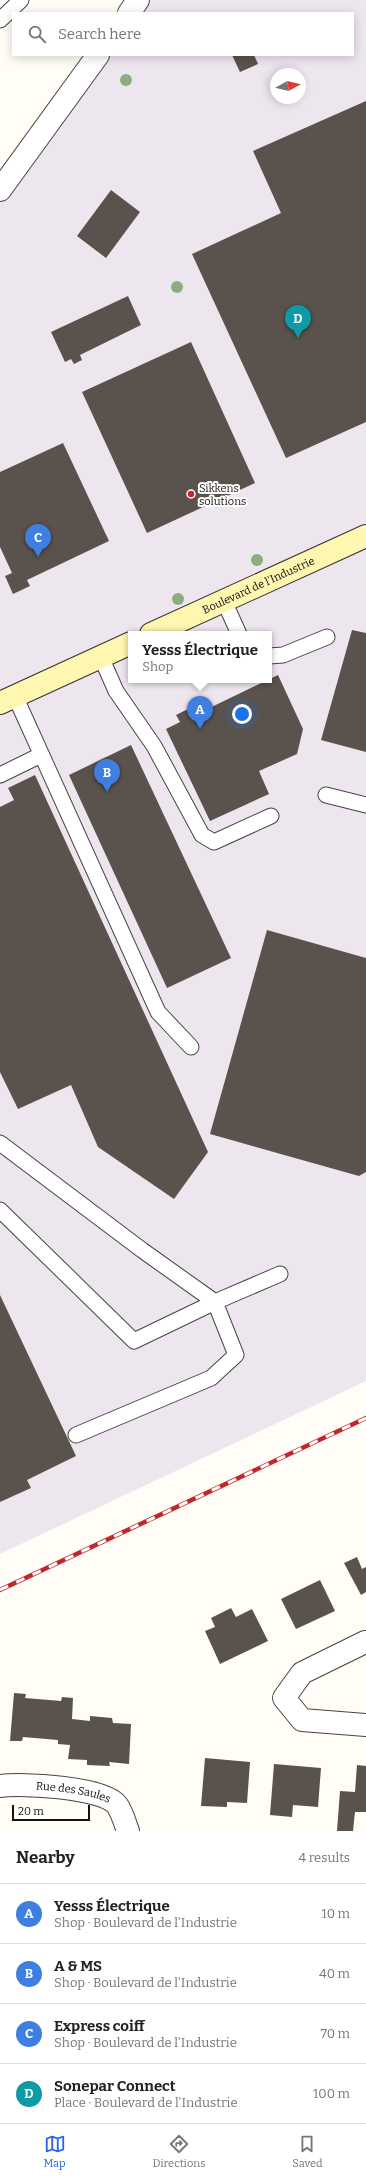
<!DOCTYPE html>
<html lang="en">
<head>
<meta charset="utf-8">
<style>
  :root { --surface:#fff; --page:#f2f2f2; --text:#222; --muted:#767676; --line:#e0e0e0; --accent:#2563eb }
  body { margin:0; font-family:Bitter,serif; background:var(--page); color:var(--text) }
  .compass { position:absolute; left:270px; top:68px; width:36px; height:36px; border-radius:50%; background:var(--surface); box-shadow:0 2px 10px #0003; rotate:82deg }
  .scale { position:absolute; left:12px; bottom:10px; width:78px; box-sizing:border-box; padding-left:4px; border:2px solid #111; border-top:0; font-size:11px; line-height:14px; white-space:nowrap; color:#111; -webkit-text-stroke:3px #fff; paint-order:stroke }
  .you { position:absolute; left:242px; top:714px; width:14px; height:14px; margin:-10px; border:3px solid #fff; border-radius:50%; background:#1a73e8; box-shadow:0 0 0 6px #1a73e833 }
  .badge { display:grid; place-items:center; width:26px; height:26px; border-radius:50%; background:var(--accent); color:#fff; font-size:13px; font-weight:700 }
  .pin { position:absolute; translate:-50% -33px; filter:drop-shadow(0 1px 2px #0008) }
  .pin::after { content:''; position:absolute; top:21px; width:14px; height:12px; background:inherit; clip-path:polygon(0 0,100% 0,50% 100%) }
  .popup { position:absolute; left:128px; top:631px; width:144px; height:52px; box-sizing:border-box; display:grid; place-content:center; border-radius:0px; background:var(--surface); filter:drop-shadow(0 1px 3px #0005); font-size:13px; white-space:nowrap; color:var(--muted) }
  .popup b { font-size:15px; color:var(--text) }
  .popup::after { content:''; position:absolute; left:50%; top:100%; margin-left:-8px; border:8px solid transparent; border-top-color:var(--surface) }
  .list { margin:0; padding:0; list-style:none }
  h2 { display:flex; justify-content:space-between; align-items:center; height:52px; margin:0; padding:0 16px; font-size:17px }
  h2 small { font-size:13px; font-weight:400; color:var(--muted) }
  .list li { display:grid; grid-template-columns:26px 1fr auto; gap:12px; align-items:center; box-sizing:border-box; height:60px; padding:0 16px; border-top:1px solid var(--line) }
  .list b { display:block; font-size:15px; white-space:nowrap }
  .list p { margin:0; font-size:13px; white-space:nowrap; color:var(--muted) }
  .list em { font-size:13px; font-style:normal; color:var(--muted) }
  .icon { flex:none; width:22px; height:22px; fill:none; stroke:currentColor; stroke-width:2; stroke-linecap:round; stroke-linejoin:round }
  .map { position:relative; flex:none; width:366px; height:1831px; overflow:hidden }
  .search { position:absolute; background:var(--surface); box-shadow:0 2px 10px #0003; left:12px; right:12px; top:12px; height:44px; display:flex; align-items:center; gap:10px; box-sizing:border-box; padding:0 14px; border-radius:0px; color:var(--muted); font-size:15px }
  .sheet { height:292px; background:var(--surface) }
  nav { display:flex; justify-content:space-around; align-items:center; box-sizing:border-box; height:56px; border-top:1px solid var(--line); background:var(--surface); font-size:11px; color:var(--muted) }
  nav a { display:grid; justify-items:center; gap:2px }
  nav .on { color:var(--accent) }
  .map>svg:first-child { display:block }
</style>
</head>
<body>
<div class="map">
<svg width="366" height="1831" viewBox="0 0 366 1831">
  <rect width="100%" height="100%" fill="#fffdf5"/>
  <!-- industrial -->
  <path fill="#eee6ef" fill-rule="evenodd" d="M146,0h220v1381l-366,173v-1357l105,-142h248v-42h-217zM276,74h24v24h-24zM131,634h138v46h-138z"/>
  <!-- building -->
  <path fill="#5a524d" d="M232,55h22l4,9 -18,8z
    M366,101v321l-80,36 -94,-204 89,-41 -28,-62z
    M111,190l29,22 -34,46 -29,-22z
    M128,296l13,29 -61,30 2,5 -8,4 -3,-5 -6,3 -14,-30z
    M191,342l64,141 -108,50 -65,-141z
    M63,443l46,98 -82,39 3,6 -17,8 -8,-18 7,-3 -12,-26v-75z
    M352,630l14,3v119l-45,-12z
    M278,675l25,54 -6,25 -38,17 10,23 -59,27 -44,-92 14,-7 -4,-7 18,-9 3,8z
    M131,745l100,213 -64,30 -98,-213z
    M35,775l173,377 -34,47 -76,-52 -27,-62 -53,24 -18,-37v-265l14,-7 -6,-12z
    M267,930l99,28v214l-7,4 -149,-42z
    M0,1295l76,161 -49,24 4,8 -31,14z
    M357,1557l5,12 4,-2v25l-5,3 -17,-32z
    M320,1580l15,31 -39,18 -15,-30z
    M231,1608l5,9 16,-8 16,32 -48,23 -15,-33 10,-4 -4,-9z
    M14,1693l12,1 -1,4 36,3 1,-4 11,1 -1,21 18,2v-5l22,2 1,5 18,1 -2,40 -20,-2 1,4 -23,-1v-5l-19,-1 2,-14 -12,-1v-4l-35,-3 -1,4h-12z
    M205,1758l45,4 -3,41 -20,-1v5l-26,-1z
    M274,1764l47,4 -3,39 -25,-2 -1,12 -22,-2z
    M357,1765l9,1v46h-11l-2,19h-16l3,-40 15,1z"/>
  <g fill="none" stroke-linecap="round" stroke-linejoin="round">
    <!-- service casing -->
    <g stroke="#444" stroke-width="17">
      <path id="service" d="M0,20l21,-20
        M224,601l15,33
        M269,656l14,-1 44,-18
        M101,657l15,34 38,55 48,89 12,7 57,-26
        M15,696l143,316 33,35
        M0,775l41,-20
        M326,795l40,10
        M0,1143l142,107 73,52 65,-28
        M0,1210l134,131 81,-39 21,53 -25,23 -135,57"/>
    </g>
    <!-- minor casing -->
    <g stroke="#444" stroke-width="24">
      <g id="minor">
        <path d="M365,1642l-63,31 -18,25 18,22 64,5"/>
        <path id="s1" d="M0,1786c22,-3 103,1 117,19 5,7 8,18 11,26"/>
      </g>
    </g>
    <!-- tertiary casing -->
    <g stroke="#444" stroke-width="24">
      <path id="tertiary" d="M129,13l9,-13
        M0,190l98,-135"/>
    </g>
    <!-- secondary casing -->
    <g stroke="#333" stroke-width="24">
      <g id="secondary">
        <path id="s2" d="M151,634l215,-98"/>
        <path d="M0,703l131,-60"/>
      </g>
    </g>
    <!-- service -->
    <use href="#service" stroke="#fff" stroke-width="15"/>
    <!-- minor -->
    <use href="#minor" stroke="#fff" stroke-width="22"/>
    <!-- tertiary -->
    <use href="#tertiary" stroke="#fff" stroke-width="22"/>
    <!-- secondary -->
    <use href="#secondary" stroke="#fff6b0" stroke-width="22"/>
    <!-- rail casing -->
    <g stroke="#c4262e" stroke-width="4.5">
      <path id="rail" d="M0,1590l366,-172"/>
    </g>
    <!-- rail -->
    <use href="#rail" stroke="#fff" stroke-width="3" stroke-dasharray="9" stroke-linecap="butt"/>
  </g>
  <!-- trees -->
  <g fill="#8dad7f">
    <circle cx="126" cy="80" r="6"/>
    <circle cx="177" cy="287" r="6"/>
    <circle cx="257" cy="560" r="6"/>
    <circle cx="178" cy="599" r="6"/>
  </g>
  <!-- markers -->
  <circle fill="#c4262e" stroke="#fff" stroke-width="1.5" cx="191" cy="494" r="4"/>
  <g text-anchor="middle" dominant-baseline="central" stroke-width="4" stroke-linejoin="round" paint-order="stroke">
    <!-- poi labels -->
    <g font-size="11" fill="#111" stroke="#fff" text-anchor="start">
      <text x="199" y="488">Sikkens<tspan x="199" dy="13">solutions</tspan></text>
    </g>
    <!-- street labels -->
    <g font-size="11" fill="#111" stroke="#fff">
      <text stroke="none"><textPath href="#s2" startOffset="118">Boulevard de l'Industrie</textPath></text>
      <text stroke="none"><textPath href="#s1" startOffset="74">Rue des Saules</textPath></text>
    </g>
  </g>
</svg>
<svg class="compass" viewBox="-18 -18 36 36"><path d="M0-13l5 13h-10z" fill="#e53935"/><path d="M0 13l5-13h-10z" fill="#767676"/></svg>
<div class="scale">20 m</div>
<div class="you"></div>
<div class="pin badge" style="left:200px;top:729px;background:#3f7fe0">A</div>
<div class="popup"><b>Yesss Électrique</b>Shop</div>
<div class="pin badge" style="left:107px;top:792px;background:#3f7fe0">B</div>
<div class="pin badge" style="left:38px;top:557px;background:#3f7fe0">C</div>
<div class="pin badge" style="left:298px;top:338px;background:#0f9aa8">D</div>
<div class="search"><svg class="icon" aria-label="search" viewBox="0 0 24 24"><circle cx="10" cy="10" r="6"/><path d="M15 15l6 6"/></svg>Search here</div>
</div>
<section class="sheet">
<h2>Nearby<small>4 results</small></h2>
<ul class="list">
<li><span class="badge" style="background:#3f7fe0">A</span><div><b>Yesss Électrique</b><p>Shop · Boulevard de l'Industrie</p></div><em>10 m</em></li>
<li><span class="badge" style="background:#3f7fe0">B</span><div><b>A &amp; MS</b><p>Shop · Boulevard de l'Industrie</p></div><em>40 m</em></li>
<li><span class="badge" style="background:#3f7fe0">C</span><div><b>Express coiff</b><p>Shop · Boulevard de l'Industrie</p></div><em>70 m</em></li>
<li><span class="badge" style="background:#0f9aa8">D</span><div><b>Sonepar Connect</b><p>Place · Boulevard de l'Industrie</p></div><em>100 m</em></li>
</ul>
</section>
<nav>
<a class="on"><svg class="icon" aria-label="map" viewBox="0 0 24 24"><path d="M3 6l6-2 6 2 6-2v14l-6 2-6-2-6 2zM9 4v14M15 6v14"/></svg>Map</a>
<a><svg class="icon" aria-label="directions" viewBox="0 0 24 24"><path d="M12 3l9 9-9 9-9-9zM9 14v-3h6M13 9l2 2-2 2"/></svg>Directions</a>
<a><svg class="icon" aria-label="saved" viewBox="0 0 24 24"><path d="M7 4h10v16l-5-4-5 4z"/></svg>Saved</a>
</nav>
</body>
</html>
